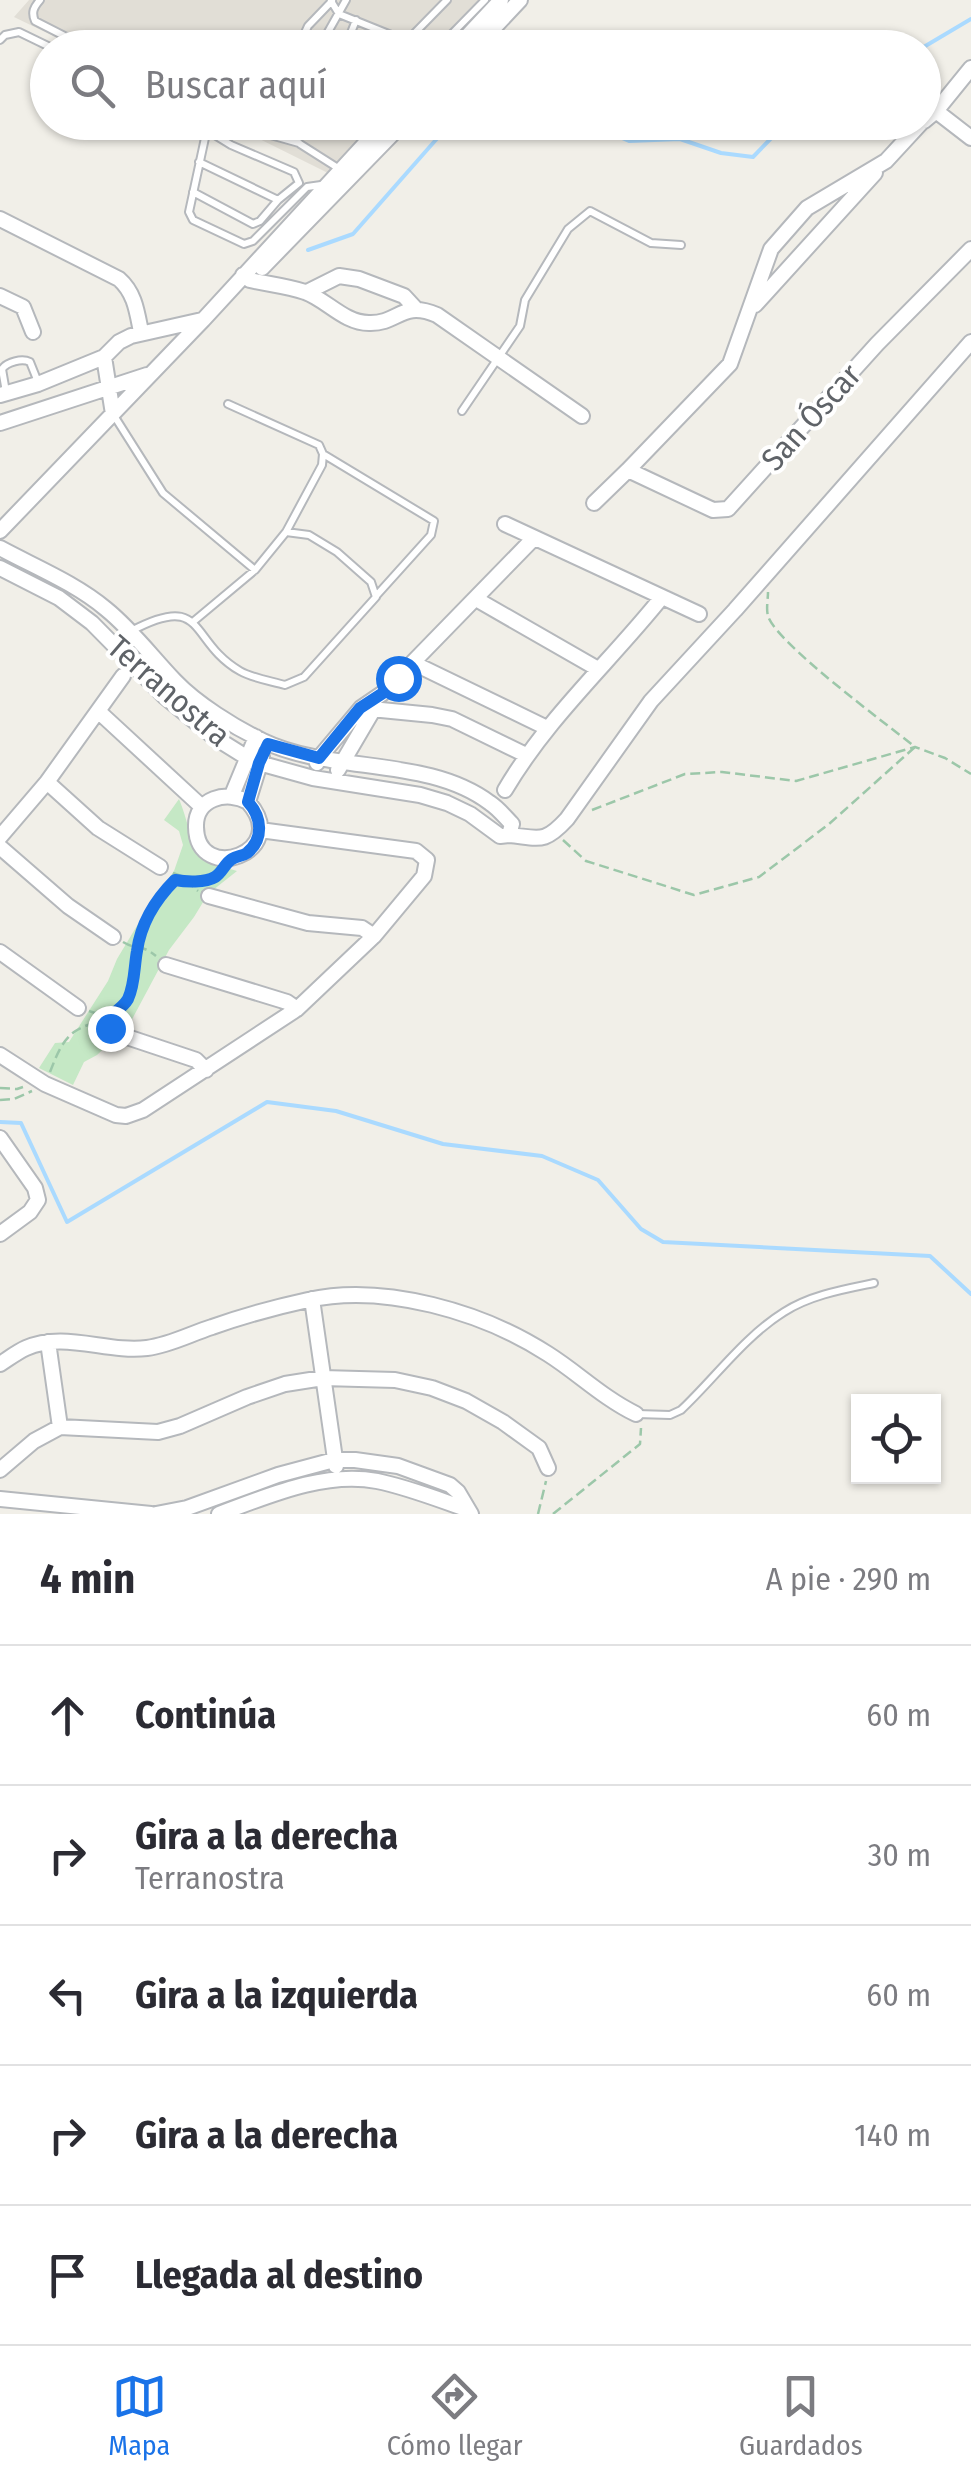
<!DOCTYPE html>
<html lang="es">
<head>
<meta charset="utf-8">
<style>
  :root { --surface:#fff; --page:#f7f7f7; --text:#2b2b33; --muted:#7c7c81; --line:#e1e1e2; --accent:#1a73e8 }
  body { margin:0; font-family:"Fira Sans Condensed",sans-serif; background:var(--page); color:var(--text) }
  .controls { position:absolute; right:30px; bottom:30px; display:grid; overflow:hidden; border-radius:0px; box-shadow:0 2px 8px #0004 }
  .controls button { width:90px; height:90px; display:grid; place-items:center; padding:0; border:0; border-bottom:2px solid var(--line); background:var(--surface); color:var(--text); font:50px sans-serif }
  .stop { position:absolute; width:30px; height:30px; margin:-22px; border:8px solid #1a73e8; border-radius:50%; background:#fff }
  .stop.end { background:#1a73e8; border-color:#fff; box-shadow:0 2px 10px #0008 }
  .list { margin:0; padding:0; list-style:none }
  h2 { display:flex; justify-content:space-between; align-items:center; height:130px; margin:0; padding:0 40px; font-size:42px }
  h2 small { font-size:32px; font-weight:400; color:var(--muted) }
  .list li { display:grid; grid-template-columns:65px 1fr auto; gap:30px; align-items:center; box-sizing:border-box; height:140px; padding:0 40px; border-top:2px solid var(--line) }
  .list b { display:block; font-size:38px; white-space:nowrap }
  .list p { margin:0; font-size:32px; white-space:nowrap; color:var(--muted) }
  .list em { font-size:32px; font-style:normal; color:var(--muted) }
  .icon { flex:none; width:55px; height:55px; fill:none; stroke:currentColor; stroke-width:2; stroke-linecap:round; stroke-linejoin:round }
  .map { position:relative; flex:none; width:971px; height:1514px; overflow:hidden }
  .search { position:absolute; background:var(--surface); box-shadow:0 2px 8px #0004; left:30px; right:30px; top:30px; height:110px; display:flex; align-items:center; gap:25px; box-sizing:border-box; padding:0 35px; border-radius:55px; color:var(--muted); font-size:38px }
  .sheet { height:830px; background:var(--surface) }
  nav { display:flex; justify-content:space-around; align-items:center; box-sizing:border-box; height:140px; border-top:2px solid var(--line); background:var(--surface); font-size:28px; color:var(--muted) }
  nav a { display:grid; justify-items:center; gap:5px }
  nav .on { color:var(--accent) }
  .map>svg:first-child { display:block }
</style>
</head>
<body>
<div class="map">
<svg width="971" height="1514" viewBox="0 0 971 1514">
  <rect width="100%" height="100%" fill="#f1efe8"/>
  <!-- education -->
  <path fill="#e1ded6" d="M29,0h464l-44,48 -373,-1 -62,-30z
    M227,123h151l-48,51z"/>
  <!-- green -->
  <path fill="#c5e8c5" d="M179,799c18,45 5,56 58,72l-29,23 -14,23 -25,33 -40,75 -32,30 -13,7 -11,23 -34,-17 16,-25 14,-1 39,-61 9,-22 27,-45 30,-43 9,-26 -4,-14 -15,-11z"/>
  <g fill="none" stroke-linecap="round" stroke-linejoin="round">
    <!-- stream -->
    <path stroke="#aadaff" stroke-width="4" d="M922,48l49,-29
      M593,122l6,6 30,13 51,-2 41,14 32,4 34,-35
      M308,250l45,-16 88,-100 29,-12
      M0,1122l21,1 46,99 200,-120 69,9 107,33 99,12 56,24 43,49 22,13 267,14 41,38"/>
    <!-- service casing -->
    <g stroke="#b5b8bc" stroke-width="10">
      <path id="service" d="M40,0c-6,7 -9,12 -5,21l53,27
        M331,1l8,13 67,27
        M0,40l5,-5 14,-3 33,16
        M298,48l10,-22 24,-25
        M319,48l27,-48
        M345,48l11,-28
        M400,48l47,-48
        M438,48l47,-48
        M201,122l4,7v9l-16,74 4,8 51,24 9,-3 54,-54 14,-2
        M238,122l15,8 46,13
        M278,122l22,22 41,26
        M350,122h8
        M199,162l79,38
        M193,192l60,32 7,-3 18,-21 21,-17 -5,-11 -63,-27 -26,-16
        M6,392l-4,-23c5,-7 20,-11 28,-7l8,20
        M228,404l91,41 4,9 -1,11 -36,67
        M462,411l58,-85 5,-26 43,-71 22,-18 61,32 30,2
        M113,414l50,79 92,77
        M323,454l111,67 -3,14 -55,61
        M131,631c76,-40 57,10 109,40 12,7 31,10 45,14l19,-8 72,-80 -5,-15 -34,-30 -28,-17 -23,-3 -31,38 -61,51
        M637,1414l33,1 11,-5c34,-32 63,-73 103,-98 26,-17 61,-23 90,-29"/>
    </g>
    <!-- minor casing -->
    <g stroke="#b5b8bc" stroke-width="18">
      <path id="minor" d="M456,48l45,-48
        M475,48l45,-48
        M936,111l35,27
        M924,121l12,-10 35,-43
        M922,122l-36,39 -79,47 -36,41 -41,115 -102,106 85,40 15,-1 149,-165 94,-95
        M0,219l119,60c16,14 18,33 22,53
        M262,268l142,-146
        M243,275l7,5c17,4 37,6 55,12 22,8 39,31 64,31 30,1 32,-23 68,-8l145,101
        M307,292l32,-16 20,3 45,17 12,13
        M0,296l23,11 10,25
        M755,305l120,-132
        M104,357l9,57
        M0,395l38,-11 66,-27 15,-15 12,-6 71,-16
        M0,423l147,-48
        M594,503l34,-33
        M505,524l194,90
        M0,531l203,-211 182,-198
        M0,548c35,19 75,35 106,61 26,21 46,48 69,72 22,23 59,46 88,60 69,33 165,15 227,62 8,5 15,14 22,21l-3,11 -9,1 -30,-22 -23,-11 -27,-8 -107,-17 -54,-15 -13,-6 -32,-20 -50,-41 -72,-73 -33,-25 -59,-30
        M476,599l122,70
        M413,663l134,65
        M361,708l71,7 20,4 74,36
        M98,711l104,96
        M317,763l2,-5 42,-50 22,-15 151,-155
        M338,770l37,-63
        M47,782l51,46 62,39
        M505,790c43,-73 105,-128 157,-193
        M232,795l24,-58
        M248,802c-21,-12 -53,-4 -52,25 1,59 97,25 52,-25l14,-45
        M509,835c31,3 35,9 58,-16l84,-118 84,-91 236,-268
        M0,837l47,-55 76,-106
        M0,847l68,59 45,31
        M209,896l99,27 54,5 12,8
        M0,952l78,56
        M166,965l121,37 10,7
        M118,1034l78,26 10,10
        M0,1055l45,29 71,31 10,1 17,-6 154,-101 77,-73 50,-60 3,-16 -11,-9 -156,-21
        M0,1138l35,50 3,12 -8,12 -30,22
        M312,1299l24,167
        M48,1342l12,85
        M0,1364c8,-5 17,-12 26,-16 38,-17 81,5 121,0 23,-3 43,-14 65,-21 31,-11 64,-20 96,-27 76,-17 175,12 240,54 30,19 55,44 88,60
        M0,1470l34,-29 26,-14 98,5 22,-6 67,-29 38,-13 38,-6 72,2 37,8 34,13 37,21 36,26 9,20
        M0,1499l151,15
        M156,1514l31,-6 91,-33 56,-15h21l43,6 52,19 8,7 13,22
        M219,1514c49,-18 105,-43 158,-33 30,6 60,18 89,28"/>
    </g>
    <!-- path -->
    <path stroke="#9cc7a9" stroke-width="2.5" stroke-dasharray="10 5" stroke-linecap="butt" d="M592,810l93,-36 37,-2 74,9 119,-34 30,11 26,16
      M563,840l23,21 108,34 65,-18 70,-53 86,-77c-27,-22 -139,-104 -147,-131 -2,-7 0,-17 0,-24
      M173,873l8,3 17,15
      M123,942c15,9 17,1 33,14
      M89,1011l9,3 11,13
      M50,1072c6,-15 11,-30 24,-40 17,-12 42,-11 53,-31 9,-16 6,-36 10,-54 6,-27 19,-48 38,-67 14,3 35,3 45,-9
      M0,1088l17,1 6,-2
      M0,1100l14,-1 18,-8
      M538,1514l8,-33
      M553,1514l87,-70 1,-16"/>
    <!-- service -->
    <use href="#service" stroke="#fff" stroke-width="6"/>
    <!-- minor -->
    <use href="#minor" stroke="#fff" stroke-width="14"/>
  </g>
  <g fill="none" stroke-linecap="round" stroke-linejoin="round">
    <!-- route -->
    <path stroke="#1a73e8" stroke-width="12" d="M110,1028l-6,-7c8,-7 19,-13 24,-22 7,-15 6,-32 9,-48 4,-29 18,-51 38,-71 11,2 30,3 40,-3 7,-4 10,-14 17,-18 5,-3 11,-3 15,-6 17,-14 15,-36 1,-51l11,-39 9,-19 51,14 41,-50 23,-15 15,-15"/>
  </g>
  <g text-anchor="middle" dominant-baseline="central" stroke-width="8" stroke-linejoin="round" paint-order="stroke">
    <!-- street labels -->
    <g font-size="32" fill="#5f6368" stroke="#fff">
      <text transform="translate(811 417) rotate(-48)">San Óscar</text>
      <text transform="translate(169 691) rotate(41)">Terranostra</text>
    </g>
  </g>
</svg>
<div class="controls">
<button><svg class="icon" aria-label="locate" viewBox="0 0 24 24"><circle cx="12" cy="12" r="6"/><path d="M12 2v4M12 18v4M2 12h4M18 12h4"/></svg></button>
</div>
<div class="stop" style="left:398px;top:678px"></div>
<div class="stop end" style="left:110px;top:1028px"></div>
<div class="search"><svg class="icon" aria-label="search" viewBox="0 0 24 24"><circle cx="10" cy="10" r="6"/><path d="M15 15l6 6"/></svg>Buscar aquí</div>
</div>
<section class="sheet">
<h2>4 min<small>A pie · 290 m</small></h2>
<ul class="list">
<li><svg class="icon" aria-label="ahead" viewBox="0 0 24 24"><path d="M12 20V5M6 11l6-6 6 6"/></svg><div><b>Continúa</b></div><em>60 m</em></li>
<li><svg class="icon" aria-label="right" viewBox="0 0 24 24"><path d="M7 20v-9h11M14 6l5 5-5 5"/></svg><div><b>Gira a la derecha</b><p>Terranostra</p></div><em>30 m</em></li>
<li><svg class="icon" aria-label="left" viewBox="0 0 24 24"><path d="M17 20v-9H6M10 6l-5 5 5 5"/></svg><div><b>Gira a la izquierda</b></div><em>60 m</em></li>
<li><svg class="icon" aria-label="right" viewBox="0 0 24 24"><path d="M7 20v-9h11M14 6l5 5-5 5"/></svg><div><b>Gira a la derecha</b></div><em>140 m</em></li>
<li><svg class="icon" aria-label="arrive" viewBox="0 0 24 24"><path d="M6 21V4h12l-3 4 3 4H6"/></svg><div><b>Llegada al destino</b></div></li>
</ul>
</section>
<nav>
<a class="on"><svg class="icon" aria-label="map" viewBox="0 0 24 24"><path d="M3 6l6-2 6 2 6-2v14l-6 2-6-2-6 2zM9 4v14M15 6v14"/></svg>Mapa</a>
<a><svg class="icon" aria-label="directions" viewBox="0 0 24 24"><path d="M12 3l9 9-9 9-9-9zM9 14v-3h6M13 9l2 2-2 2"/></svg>Cómo llegar</a>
<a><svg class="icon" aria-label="saved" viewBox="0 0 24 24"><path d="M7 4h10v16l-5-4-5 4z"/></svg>Guardados</a>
</nav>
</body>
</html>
